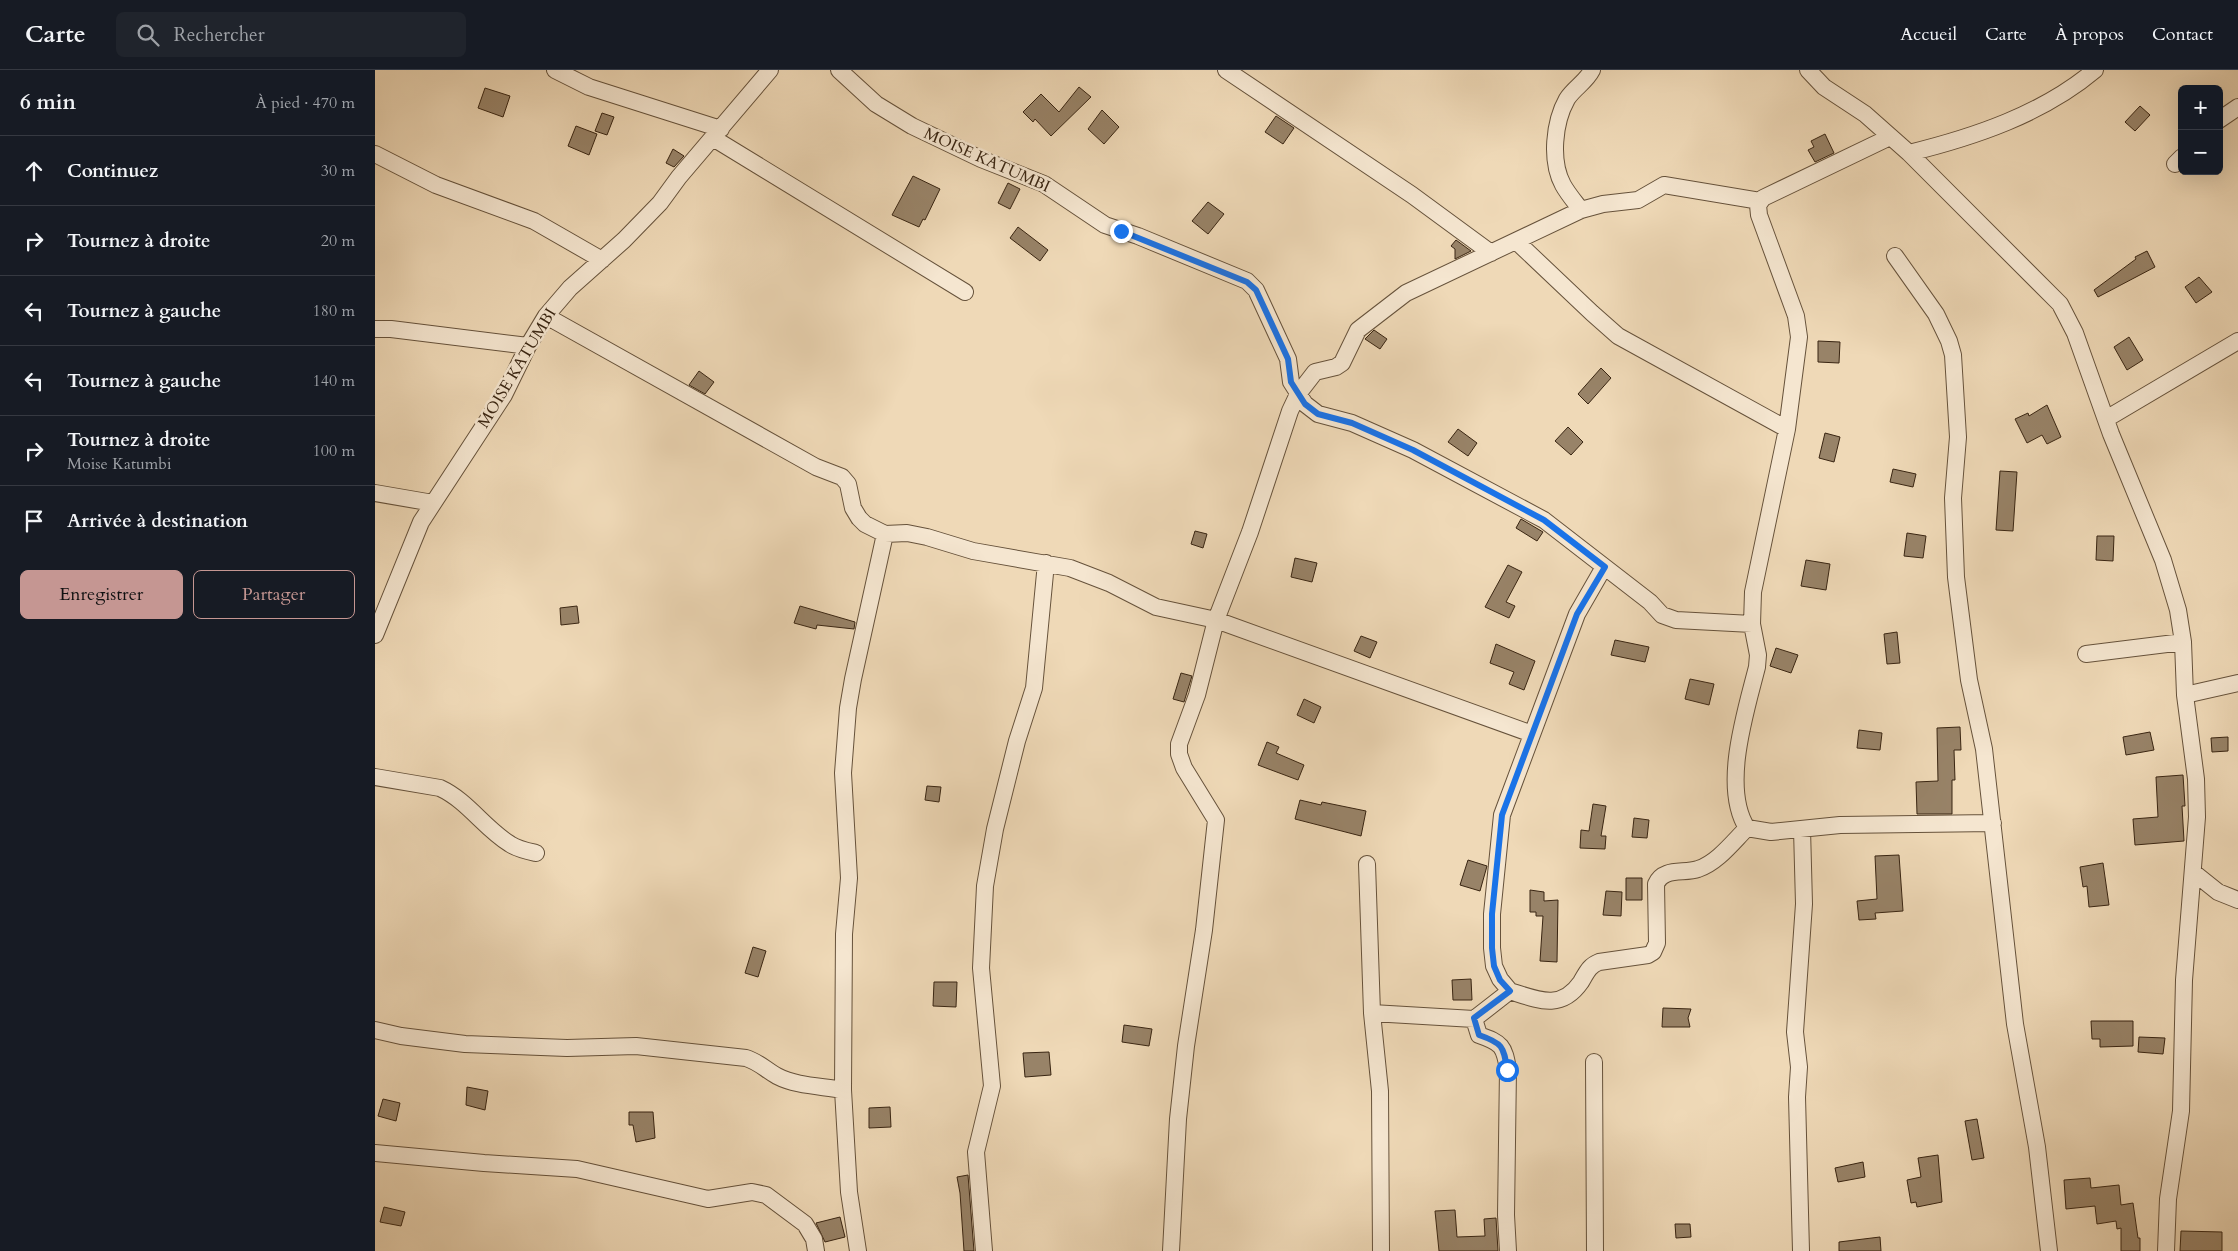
<!DOCTYPE html>
<html lang="fr">
<head>
<meta charset="utf-8">
<style>
  :root { --surface:#171b24; --page:#20242c; --text:#f1f3f6; --muted:#9ea1a6; --line:#363941; --accent:#c59692 }
  body { margin:0; font-family:Cardo,serif; background:var(--page); color:var(--text) }
  .controls { position:absolute; right:15px; top:15px; display:grid; overflow:hidden; border-radius:8px; box-shadow:0 5px 20px #0002 }
  .controls button { width:45px; height:45px; display:grid; place-items:center; padding:0; border:0; border-bottom:1px solid var(--line); background:var(--surface); color:var(--text); font:25px sans-serif }
  .stop { position:absolute; width:15px; height:15px; margin:-11px; border:4px solid #1a73e8; border-radius:50%; background:#fff }
  .stop.end { background:#1a73e8; border-color:#fff; box-shadow:0 1px 5px #0008 }
  .list { margin:0; padding:0; list-style:none }
  h2 { display:flex; justify-content:space-between; align-items:center; height:65px; margin:0; padding:0 20px; font-size:21px }
  h2 small { font-size:16px; font-weight:400; color:var(--muted) }
  .list li { display:grid; grid-template-columns:32px 1fr auto; gap:15px; align-items:center; box-sizing:border-box; height:70px; padding:0 20px; border-top:1px solid var(--line) }
  .list b { display:block; font-size:19px; white-space:nowrap }
  .list p { margin:0; font-size:16px; white-space:nowrap; color:var(--muted) }
  .list em { font-size:16px; font-style:normal; color:var(--muted) }
  .actions { display:flex; gap:10px; padding:15px 20px }
  .actions a { flex:1; padding:11px 0; border:1px solid var(--accent); border-radius:8px; text-align:center; font-size:18px; color:var(--accent) }
  .actions .main { background:var(--accent); color:#111 }
  .icon { flex:none; width:28px; height:28px; fill:none; stroke:currentColor; stroke-width:2; stroke-linecap:round; stroke-linejoin:round }
  .map { position:relative; flex:none; width:1863px; height:1181px; overflow:hidden }
  header { display:flex; align-items:center; gap:30px; box-sizing:border-box; height:70px; padding:0 25px; background:var(--surface); border-bottom:1px solid var(--line) }
  header strong { font-size:24px }
  nav { display:flex; gap:28px; margin-inline-start:auto; font-size:18px }
  .search { width:350px; height:45px; background:var(--page); display:flex; align-items:center; gap:12px; box-sizing:border-box; padding:0 18px; border-radius:8px; color:var(--muted); font-size:19px }
  main { display:flex }
  aside { flex:1; background:var(--surface) }
  .map>svg:first-child { display:block }
</style>
</head>
<body>
<header>
<strong>Carte</strong>
<div class="search"><svg class="icon" aria-label="search" viewBox="0 0 24 24"><circle cx="10" cy="10" r="6"/><path d="M15 15l6 6"/></svg>Rechercher</div>
<nav><a>Accueil</a><a>Carte</a><a>À propos</a><a>Contact</a></nav>
</header>
<main>
<aside>
<h2>6 min<small>À pied · 470 m</small></h2>
<ul class="list">
<li><svg class="icon" aria-label="ahead" viewBox="0 0 24 24"><path d="M12 20V5M6 11l6-6 6 6"/></svg><div><b>Continuez</b></div><em>30 m</em></li>
<li><svg class="icon" aria-label="right" viewBox="0 0 24 24"><path d="M7 20v-9h11M14 6l5 5-5 5"/></svg><div><b>Tournez à droite</b></div><em>20 m</em></li>
<li><svg class="icon" aria-label="left" viewBox="0 0 24 24"><path d="M17 20v-9H6M10 6l-5 5 5 5"/></svg><div><b>Tournez à gauche</b></div><em>180 m</em></li>
<li><svg class="icon" aria-label="left" viewBox="0 0 24 24"><path d="M17 20v-9H6M10 6l-5 5 5 5"/></svg><div><b>Tournez à gauche</b></div><em>140 m</em></li>
<li><svg class="icon" aria-label="right" viewBox="0 0 24 24"><path d="M7 20v-9h11M14 6l5 5-5 5"/></svg><div><b>Tournez à droite</b><p>Moise Katumbi</p></div><em>100 m</em></li>
<li><svg class="icon" aria-label="arrive" viewBox="0 0 24 24"><path d="M6 21V4h12l-3 4 3 4H6"/></svg><div><b>Arrivée à destination</b></div></li>
</ul>
<div class="actions"><a class="main">Enregistrer</a><a>Partager</a></div>
</aside>
<div class="map">
<svg width="1863" height="1181" viewBox="0 0 1863 1181">
  <rect width="100%" height="100%" fill="#efd9b7"/>
  <filter id="stains"><feTurbulence type="fractalNoise" baseFrequency=".004" numOctaves="4"/><feColorMatrix values="0 0 0 0 .2 0 0 0 0 .09 0 0 0 0 .02 0 0 0 .5 -.17"/></filter>
  <radialGradient id="worn" r=".72"><stop offset=".6" stop-color="#630" stop-opacity="0"/><stop offset="1" stop-color="#630" stop-opacity=".3"/></radialGradient>
  <!-- building -->
  <path fill="#988368" stroke="#392512" d="M704,17l12,10 -40,39 -16,-17 -2,3 -10,-10 18,-18 18,18z
    M110,18l25,8 -7,21 -25,-9z
    M1765,36l10,9 -15,16 -10,-9z
    M727,40l17,17 -15,17 -16,-15z
    M227,43l12,4 -7,18 -12,-4z
    M901,46l18,12 -11,16 -18,-12z
    M201,56l21,8 -8,21 -21,-9z
    M1450,64l9,19 -19,9 -7,-12 6,-3 -3,-6z
    M298,79l11,7 -10,11 -8,-4z
    M538,106l27,13 -15,31 -2,-1 -4,8 -27,-12z
    M633,113l12,6 -10,20 -12,-6z
    M833,132l16,12 -16,20 -16,-13z
    M643,157l30,23 -8,11 -30,-23z
    M1081,170l15,11 -16,8v-10l-4,-3z
    M1772,181l8,16 -57,30 -4,-7 42,-31 -1,-2z
    M1824,207l13,15 -16,11 -11,-16z
    M999,260l13,9 -7,10 -15,-10z
    M1754,267l14,23 -16,10 -13,-23z
    M1443,271l22,1 -1,21 -21,-1z
    M1226,298l10,10 -23,26 -10,-10z
    M324,301l15,11 -9,12 -16,-9z
    M1672,335l14,32 -14,7 -5,-9 -15,8 -12,-24 13,-6 1,3z
    M1193,357l15,15 -12,13 -16,-14z
    M1083,359l19,14 -9,13 -20,-14z
    M1450,363l15,4 -6,25 -15,-4z
    M1518,399l23,5 -3,13 -23,-5z
    M1625,401l17,1 -4,59 -17,-1z
    M1146,449l22,13 -6,9 -21,-13z
    M820,461l12,3 -4,14 -12,-4z
    M1532,463l19,3 -3,22 -19,-2z
    M1722,466h17l-1,25 -17,-1z
    M920,488l22,5 -5,19 -21,-5z
    M1431,490l24,4 -4,26 -25,-4z
    M1133,495l14,7 -16,30 9,4 -6,12 -24,-11z
    M202,536l2,17 -18,2 -1,-17z
    M425,536l55,16 -1,7 -37,-4 -1,4 -22,-6z
    M1522,562l3,31 -13,1 -3,-30z
    M986,566l16,6 -7,16 -16,-7z
    M1240,570l34,7 -4,15 -34,-7z
    M1121,574l39,17 -11,29 -15,-6 5,-12 -24,-9z
    M1401,578l22,7 -7,18 -21,-7z
    M806,603l11,3 -8,26 -11,-3z
    M1315,609l24,5 -5,21 -24,-6z
    M929,629l17,8 -7,16 -17,-8z
    M1585,657l1,23h-7l1,30h-3v34h-35l-1,-32 22,-1 -1,-53z
    M1484,660l23,3 -2,17 -23,-2z
    M1775,662l4,18 -28,5 -3,-18z
    M1853,667v14l-16,1 -1,-14z
    M892,672l12,5 -3,6 28,12 -6,15 -40,-15z
    M1808,705l2,31h-3l2,35 -49,4 -2,-26 25,-2 -2,-40z
    M552,716l14,1 -2,15 -14,-2z
    M925,730l21,5 1,-3 44,9 -5,25 -66,-17z
    M1218,734l13,2 -5,30h5l-1,13 -25,-1 1,-18 8,1z
    M1259,748l15,2 -2,18 -15,-1z
    M1524,785l4,56 -28,2 1,6 -17,1 -2,-19 20,-2 -2,-43z
    M1093,790l19,6 -7,25 -20,-6z
    M1728,793l6,42 -20,2 -2,-21 -4,1 -3,-20z
    M1251,808h16v22h-16z
    M1155,820l14,2v9l14,-1 -1,62 -17,-1 3,-45h-7v-4h-6z
    M1231,821l16,1 -1,24 -18,-1z
    M378,877l13,4 -8,26 -13,-4z
    M1096,909l1,21h-19l-1,-20z
    M559,912h23l-1,25 -23,-1z
    M1288,938l28,1 -3,9 2,9h-28z
    M1716,951h42v25l-33,1v-8h-8z
    M749,955l28,4 -3,17 -27,-4z
    M1764,967l26,1 -2,16 -25,-2z
    M674,982l2,23 -26,2 -2,-24z
    M92,1017l21,4 -3,19 -19,-5z
    M8,1029l17,4 -4,18 -18,-5z
    M515,1037l1,20 -22,1v-20z
    M254,1042h24l2,26 -19,4 -3,-17h-4z
    M1602,1049l7,39 -12,2 -7,-39z
    M1563,1085l4,47 -25,5 -1,-5 -5,1 -4,-23 14,-3 -3,-19z
    M1488,1092l2,15 -27,5 -3,-14z
    M593,1105l6,76h-10l-4,-58 -3,-16z
    M1715,1108l1,10 28,-3 2,20 12,-2 5,35h2v13h-19v-23l-4,1 -1,-8 -19,3 -2,-18 -29,3 -2,-29z
    M9,1137l21,5 -4,14 -21,-4z
    M1080,1140l2,27 28,-1 -1,-17 12,-1 2,33h-59l-4,-40z
    M465,1147l5,20 -20,5 -9,-19z
    M1300,1154h15l1,13 -15,1z
    M1806,1161l41,1v19h-42z
    M1505,1167l1,14h-42v-9z"/>
  <g fill="none" stroke-linecap="round" stroke-linejoin="round">
    <!-- street casing -->
    <g stroke="#66523b" stroke-width="18">
      <path id="street" d="M180,0l34,17 132,42
        M464,0l37,34 36,22 69,33 63,25 61,41 33,11 109,45 9,9 32,69 3,23 14,22 13,10 34,9 61,27 131,70 106,82 12,13 14,5 76,4
        M851,0l186,125 79,58
        M1433,0l16,17 41,27 44,39 151,151 15,29 36,101 52,126 15,50 5,32 2,53 11,84 1,38 -13,163 -3,131 -13,88 -2,52
        M1844,50l19,-13
        M1515,67l-127,61 -5,7 1,10 37,101 3,21 -12,92 -34,163 -1,32 6,31 -1,12c-11,44 -36,120 -10,161l24,4 69,-7 153,-2
        M338,68l252,154
        M1534,83c65,-16 134,-39 186,-83
        M0,84l61,31 98,36 68,39
        M1800,94l7,-7
        M1206,140c-6,-8 -13,-16 -18,-25 -13,-24 -9,-63 4,-86 7,-11 19,-17 25,-29
        M1141,171l76,72 26,23 169,93
        M1520,186l41,58 13,27 4,14 5,82 -5,61 3,79 13,103 15,69 31,275 22,123 12,104
        M171,246l270,151 26,10 6,7 5,24 6,10 6,6 20,10 22,-1 20,4 46,14 97,17 39,15 47,24 60,13 316,114
        M0,259h16l137,17
        M1731,349l132,-78
        M0,423l58,10
        M0,565l46,-113 83,-127 24,-49 18,-30 24,-28 54,-48 36,-37 19,-26 91,-107
        M1711,584l97,-12
        M1810,625l53,-12
        M0,707l65,11c28,13 44,40 70,56 7,5 17,7 26,9
        M992,794l5,149 8,78 1,160
        M1818,802l25,20 20,8
        M1135,921l-10,-12 -6,-13 -2,-18v-34l10,-99 75,-201 27,-47
        M997,943l102,6 36,-28c28,9 51,20 71,-9 6,-10 8,-16 18,-20l49,-7 5,-3 4,-9 -1,-59c7,-17 28,-10 42,-15 19,-6 35,-27 49,-41
        M1099,949l5,16c23,8 25,11 29,34l-2,146 2,36
        M0,960l26,6 64,8 102,4 69,-2 110,12c13,4 20,12 31,18 19,10 44,10 66,14
        M1219,992l1,189
        M0,1083l109,10 93,6 131,30 44,-7 14,3 39,29 9,15 2,12
        M483,1181l-9,-59 -6,-102 1,-156 5,-56 -6,-105 5,-65 5,-29 32,-145
        M609,1181l-8,-99 16,-66 -11,-118 4,-82 10,-57 22,-88 17,-53 12,-125
        M796,1181l7,-132 8,-73 18,-116 12,-110 -32,-52 -5,-14v-10l18,-49 19,-75 34,-88 40,-121 8,-17 17,-22 21,-5 6,-4 16,-33 48,-37 175,-83 22,-6 35,-4 26,-15 96,16
        M1426,1181l-4,-154 2,-30 -4,-35 9,-128 -2,-75"/>
    </g>
    <!-- street -->
    <use href="#street" stroke="#f5e6d0" stroke-width="16"/>
  </g>
  <g fill="none" stroke-linecap="round" stroke-linejoin="round">
    <!-- route -->
    <path stroke="#1a73e8" stroke-width="6" d="M746,161l126,51 9,8 32,69 3,23 14,22 13,10 34,9 61,27 131,70 61,47 -28,47 -75,201 -10,99v34l2,18 6,14 10,11 -36,27 5,17c23,8 25,11 28,35"/>
  </g>
  <g text-anchor="middle" dominant-baseline="central" stroke-width="5" stroke-linejoin="round" paint-order="stroke">
    <!-- street labels -->
    <g font-size="16" fill="#392512" stroke="#f5e6d0">
      <text transform="translate(612 90) rotate(24)">MOISE KATUMBI</text>
      <text transform="translate(142 298) rotate(-59)">MOISE KATUMBI</text>
    </g>
  </g>
  <rect width="100%" height="100%" filter="url(#stains)"/>
  <rect width="100%" height="100%" fill="url(#worn)"/>
</svg>
<div class="controls">
<button>+</button>
<button>−</button>
</div>
<div class="stop" style="left:1132px;top:1000px"></div>
<div class="stop end" style="left:746px;top:161px"></div>
</div>
</main>
</body>
</html>
